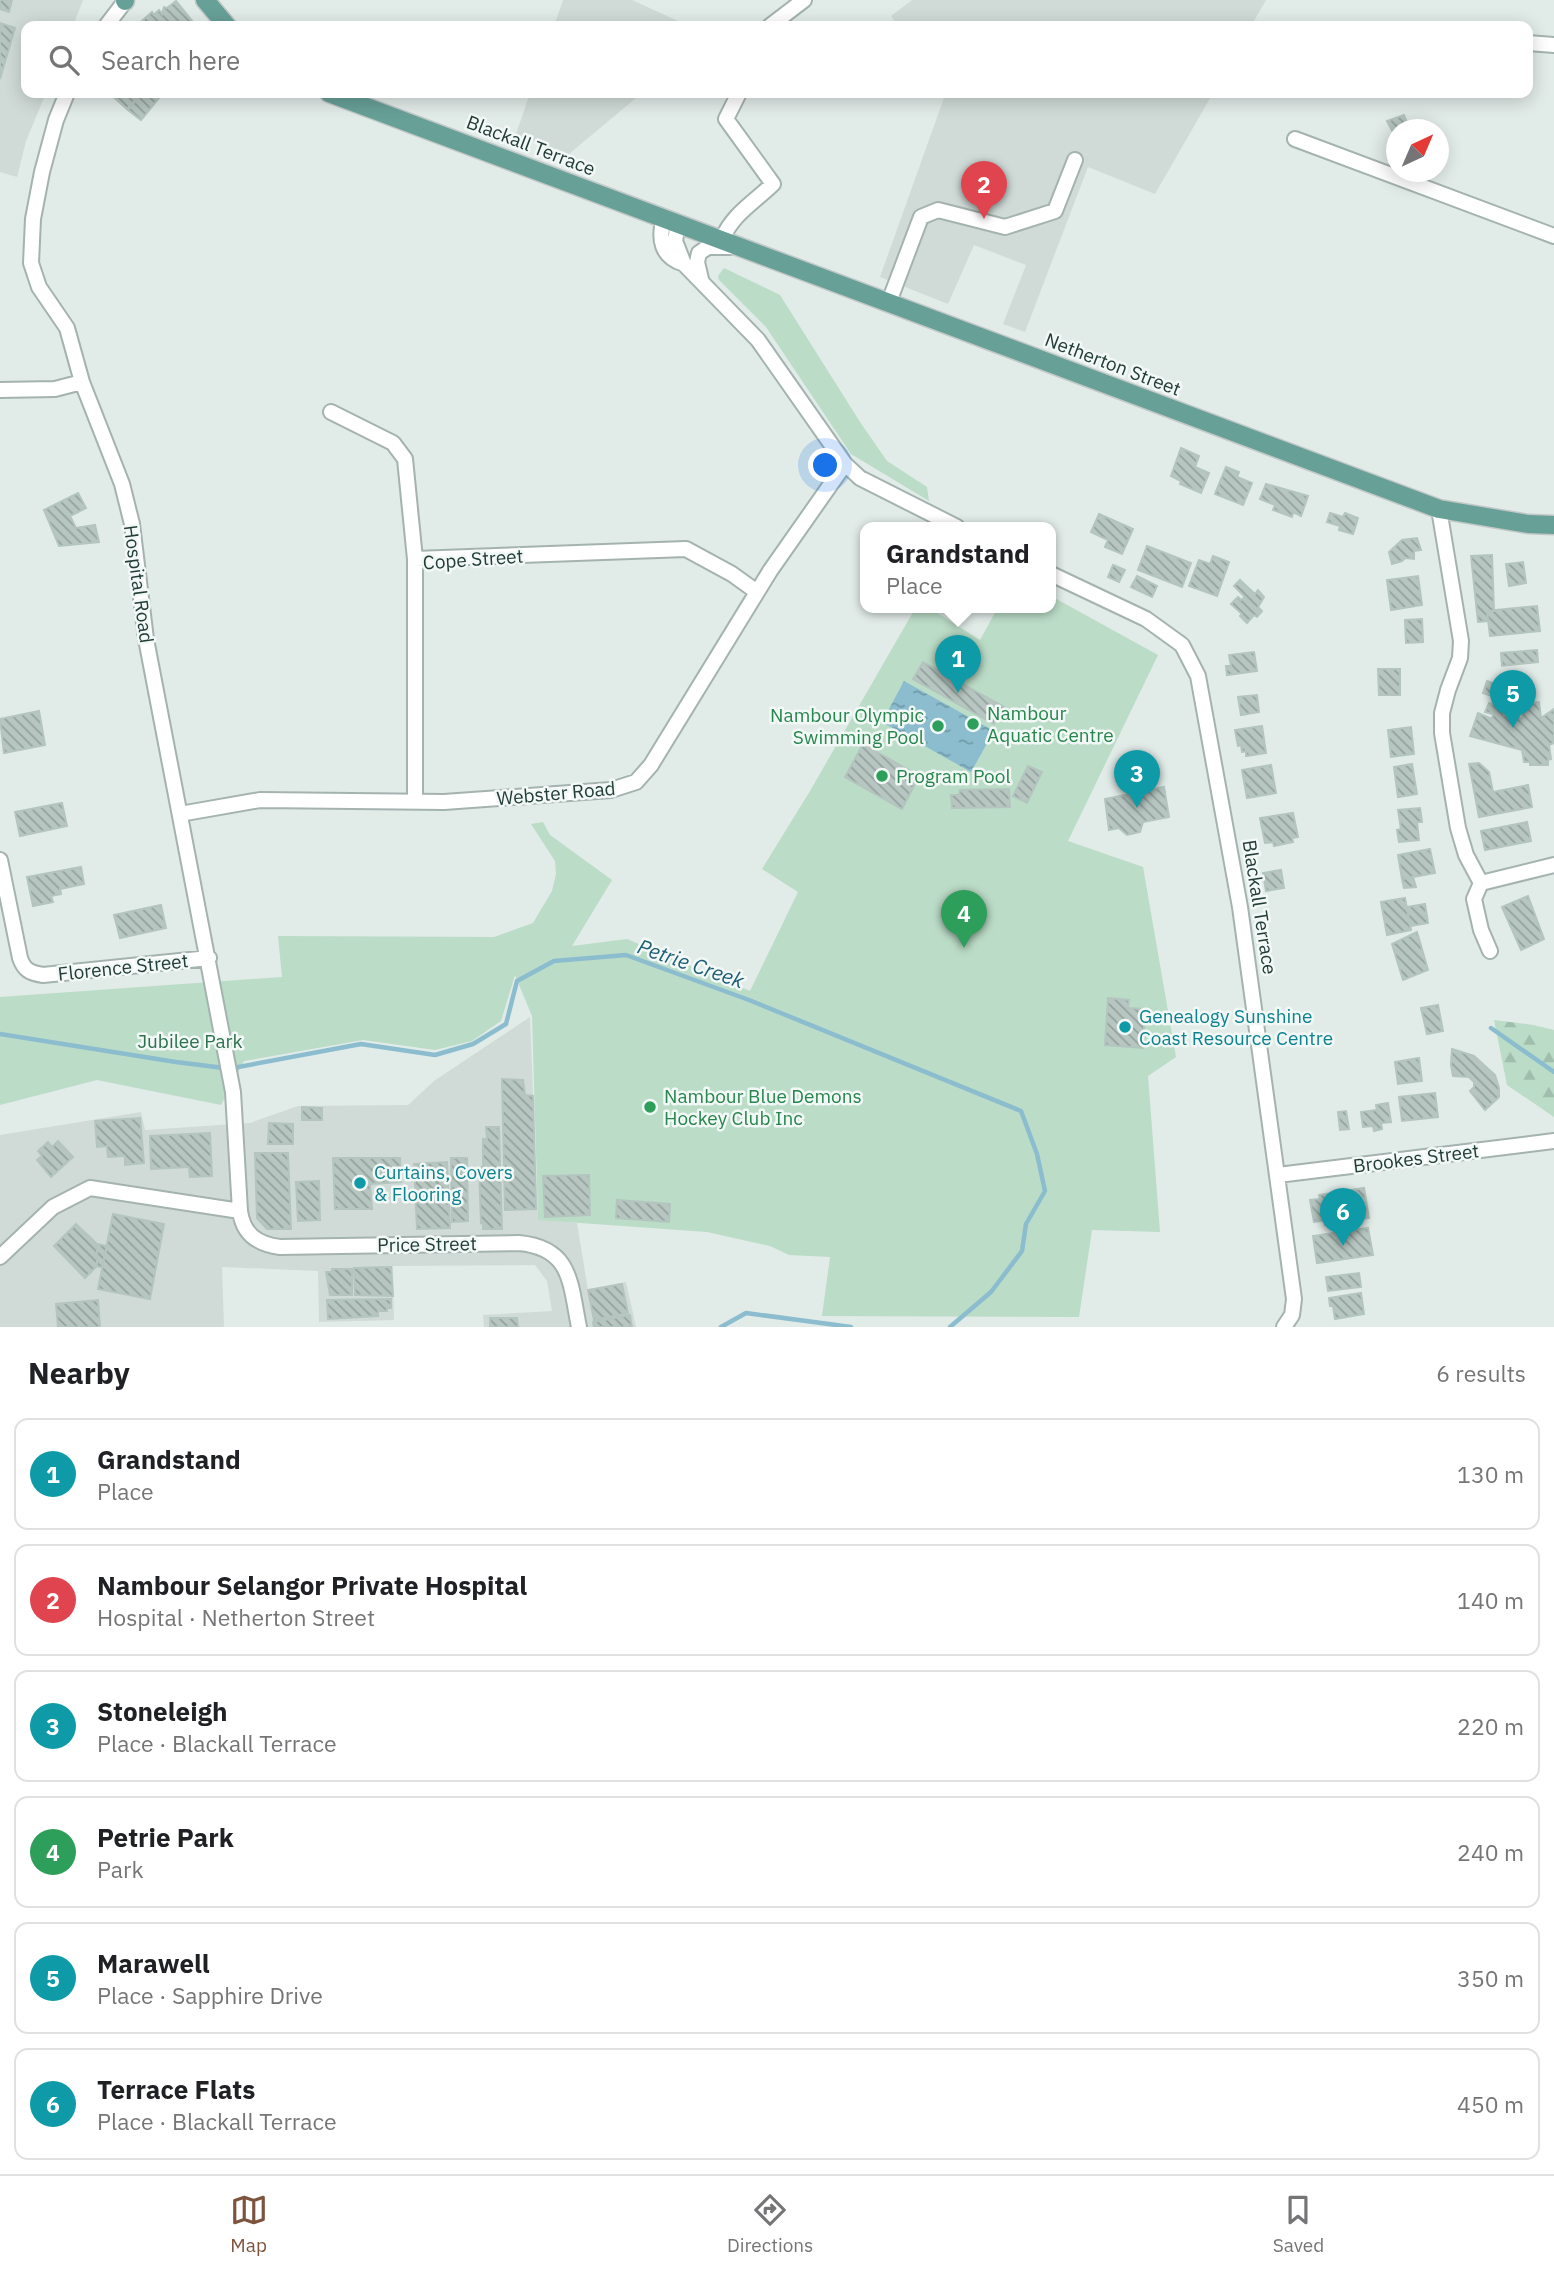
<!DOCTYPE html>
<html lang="en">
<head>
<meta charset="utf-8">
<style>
  :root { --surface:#fff; --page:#f2f2f2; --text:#202124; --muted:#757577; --line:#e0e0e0; --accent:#7d533e }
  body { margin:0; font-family:"IBM Plex Sans",sans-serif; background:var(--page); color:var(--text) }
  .compass { position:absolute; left:1386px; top:119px; width:63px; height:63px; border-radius:50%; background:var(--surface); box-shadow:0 4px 18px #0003; rotate:44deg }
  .you { position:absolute; left:826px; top:466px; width:24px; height:24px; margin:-18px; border:5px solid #fff; border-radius:50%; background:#1a73e8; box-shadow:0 0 0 10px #1a73e833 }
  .badge { display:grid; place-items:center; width:46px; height:46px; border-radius:50%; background:var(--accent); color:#fff; font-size:23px; font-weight:700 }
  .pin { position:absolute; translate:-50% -58px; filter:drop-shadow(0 2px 4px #0008) }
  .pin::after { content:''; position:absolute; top:37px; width:24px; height:21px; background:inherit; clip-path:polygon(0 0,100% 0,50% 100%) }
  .popup { position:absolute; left:860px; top:522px; width:196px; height:91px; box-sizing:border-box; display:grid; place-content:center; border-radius:14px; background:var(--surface); filter:drop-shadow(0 2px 5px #0005); font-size:23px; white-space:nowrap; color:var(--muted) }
  .popup b { font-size:26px; color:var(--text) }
  .popup::after { content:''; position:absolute; left:50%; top:100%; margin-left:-14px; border:14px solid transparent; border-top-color:var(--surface) }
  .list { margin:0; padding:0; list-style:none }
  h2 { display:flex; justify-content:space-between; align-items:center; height:91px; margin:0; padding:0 28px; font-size:30px }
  h2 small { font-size:23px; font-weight:400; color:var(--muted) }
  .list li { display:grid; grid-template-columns:46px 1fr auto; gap:21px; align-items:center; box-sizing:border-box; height:112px; margin:0 14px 14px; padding:0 14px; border:2px solid var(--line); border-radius:14px }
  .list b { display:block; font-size:26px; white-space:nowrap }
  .list p { margin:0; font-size:23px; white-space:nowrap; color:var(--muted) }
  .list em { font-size:23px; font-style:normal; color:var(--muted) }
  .icon { flex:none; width:38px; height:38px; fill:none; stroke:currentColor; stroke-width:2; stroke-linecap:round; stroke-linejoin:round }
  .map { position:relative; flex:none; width:1554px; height:1327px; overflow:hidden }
  .search { position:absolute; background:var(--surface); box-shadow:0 4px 18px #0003; left:21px; right:21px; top:21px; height:77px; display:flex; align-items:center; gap:18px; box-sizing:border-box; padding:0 24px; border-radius:14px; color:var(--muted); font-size:26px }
  .sheet { height:847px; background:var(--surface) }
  nav { display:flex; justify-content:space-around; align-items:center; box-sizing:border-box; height:98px; border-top:2px solid var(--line); background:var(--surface); font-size:19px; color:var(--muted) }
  nav a { display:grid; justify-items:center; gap:4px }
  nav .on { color:var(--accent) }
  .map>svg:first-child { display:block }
</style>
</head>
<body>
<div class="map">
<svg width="1554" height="1327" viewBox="0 0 1554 1327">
  <defs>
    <pattern id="forest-firs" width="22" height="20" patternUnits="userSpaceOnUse" patternTransform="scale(1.75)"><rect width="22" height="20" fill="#bbdcc7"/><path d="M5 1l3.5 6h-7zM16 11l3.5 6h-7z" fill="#a0beac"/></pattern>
    <pattern id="water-ripples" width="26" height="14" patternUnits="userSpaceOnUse" patternTransform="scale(1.75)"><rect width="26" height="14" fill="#8bbdcf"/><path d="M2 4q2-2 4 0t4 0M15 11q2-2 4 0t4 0" fill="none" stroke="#719ba9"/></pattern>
    <pattern id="building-back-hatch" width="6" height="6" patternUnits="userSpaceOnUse" patternTransform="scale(1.75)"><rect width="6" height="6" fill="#b7c6c1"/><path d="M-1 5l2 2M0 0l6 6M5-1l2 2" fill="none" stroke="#94a29e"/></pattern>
  </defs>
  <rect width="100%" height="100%" fill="#e1ebe8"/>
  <!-- built -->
  <path fill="#d0dbd7" d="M0,0h83l-10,26h-47v67h20l-20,48 -9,36 -17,-5z
    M563,0h69l57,26h-135z
    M912,0h354l-15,26h-353l-7,-10z
    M530,93h112l-73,61 -53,-20z
    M944,93h269l-58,101 -67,-27 -63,165 -22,-8 23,-59 -52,-20 -26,59 -68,-27 65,-182z
    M530,1017l8,202 39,4 11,67 38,-8 10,45h-152l-1,-12 69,-4 -5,-30 -12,-16 -142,1 1,54 -75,2 -1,-51 -96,-4 2,60h-224v-192l141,-23 4,18 105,-7 48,-17 110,-1 26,-24z"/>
  <!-- forest -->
  <path fill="url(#forest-firs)" d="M1494,1020l39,5 21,5v87l-47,-32z"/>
  <!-- green -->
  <path fill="#bbdcc7" d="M724,268l56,27 80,127 27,39 40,26 2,14 -78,-47 -85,-127 -47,-47 -1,-4z
    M1051,596l107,59 -90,186 75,26 33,190 -28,19 12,156 -68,-2 -13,87 -257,-1 8,-59 -41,-2 -19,-9 -63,-14 -169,-12 -6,-204 -17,-41 -14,46 -29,20 -37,9 -72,-10 -119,21 -23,44 -124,-25 -97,25v-108l282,-20 -4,-41 216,1 39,-14 19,-32 4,-17 -1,-13 -24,-37 12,-2 7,13 62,45 -40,66 55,-7 123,52 48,-99 -36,-23 48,-78 106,-184h12l52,33 18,-33h53z"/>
  <!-- water -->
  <path fill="url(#water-ripples)" d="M904,681l90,50 -23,41 -89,-50z"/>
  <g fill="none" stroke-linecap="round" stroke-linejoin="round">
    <!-- stream -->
    <path stroke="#8bbdcf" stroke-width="4.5" d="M1491,1028l63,44
      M0,1034l176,28 48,6
      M233,1068l128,-24 74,11 38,-11 33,-20 11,-43 37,-20 72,-6 123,45 272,111 16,43 8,37 -19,33 -4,27 -31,41 -41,35
      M721,1327l25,-14 105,14"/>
  </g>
  <!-- building -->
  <path fill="url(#building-back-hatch)" stroke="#b4c5c0" stroke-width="2" d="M0,0h12l-3,12 -9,-3z
    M176,1l17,21 -6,4h-51l16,-14 2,3 5,-5 3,4 2,-7 3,1z
    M0,23l15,5 -15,51z
    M109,93h23l6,4 -11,12z
    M142,93h21l-22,27 -13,-10z
    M1404,115l6,15h-14v8l-9,-17z
    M1181,448l18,8 -4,11 14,6 -8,20 -21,-9 1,-3 -10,-5z
    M1226,467l13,5 -2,5 15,6 -9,22 -28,-11z
    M1266,484l42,12 -7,20 -8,-4 -1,5 -19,-7 2,-5 -15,-6z
    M78,493l8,15 -16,8 6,12 19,-3 4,17 -40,4 -15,-36z
    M1330,513l13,4 2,-4 13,5 -5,16 -14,-4 1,-4 -13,-4z
    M1099,514l34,15 -11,25 -17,-7 3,-7 -17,-8z
    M1417,538l4,12 -7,1v8l-9,-1 -3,3 -10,3 -3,-12 13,-12z
    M1147,546l44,17 -9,24 -44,-17z
    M1492,555l2,56h-7l1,10 -10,1 -7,-66z
    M1213,556l16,6 -12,34 -28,-10 10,-26 11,4z
    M1523,562l3,21 -17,3 -3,-22z
    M1113,565l12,5 -6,12 -11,-5z
    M1137,576l20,10 -5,11 -21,-10z
    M1418,576l4,29 -31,5 -4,-30z
    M1240,580l15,14 3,-4 6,7 -6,10 4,4 -5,6 -3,-2 -7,8 -7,-7 2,-2 -11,-10 7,-7 3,3 4,-3 -11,-11z
    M1537,606l3,25 -50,5 -3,-25z
    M1422,619l1,23 -17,1 -1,-23z
    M1537,650l1,12 -36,4 -1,-13z
    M1254,652l3,19 -30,4 -1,-9h5l-2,-11z
    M923,662l81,45 -10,17 -81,-45z
    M1378,669h22v26h-21z
    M1487,681l34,11 -4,12 -34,-11z
    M1257,695l2,17 -18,3 -3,-18z
    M1539,702l2,16 13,-9v34l-5,2 2,14 -3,1v5h-18v-3h-6l-2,-12 -52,-14 8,-23 14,6 1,-5 -8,-2 4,-9 18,6 -3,6 19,4 -2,-15z
    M39,711l6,34 -41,8 -4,-34z
    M1262,726l4,27 -20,3v-5l-4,1 -1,-7 -3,1 -3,-16z
    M1411,727l3,27 -23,3 -3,-27z
    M863,744l56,32 -17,33 -57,-32z
    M1479,763l10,9 4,20 35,-7 4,22 -53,10 -10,-53z
    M1412,764l5,30 -19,3 -4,-30z
    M1271,765l5,28 -29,5 -5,-28z
    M1028,766l14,6 -15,31 -14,-7z
    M1164,787l5,30 -26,5 -3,10 -13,3 -8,-7 -10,2 -4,-31z
    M1009,789l1,18 -58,1 -1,-13h8l1,-5z
    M62,803l5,23 -47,10 -5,-24z
    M1420,808l2,14h-5l2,18 -20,2 -2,-12 4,-1 -3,-19z
    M1293,813l5,24 -6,1 1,4 -19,4 -1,-4 -8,1 -5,-25z
    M1527,822l4,19 -46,9 -4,-19z
    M1430,849l5,24 -33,6 -4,-24z
    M81,867l3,17 -24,5 1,5 -10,2 2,6 -20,4 -6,-29z
    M1281,870l3,18 -18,3 -3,-18z
    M1413,877l3,10 -12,1 -2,-9z
    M1528,896l16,43 -23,11 -19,-43z
    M1405,898l6,32 -24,5 -6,-33z
    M1425,904l3,19 -18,3 -3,-19z
    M161,905l5,23 -46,10 -6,-23z
    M1417,932l11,38 -25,10 -11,-36z
    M1108,998l21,2 -1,8 17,1 -2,39 -38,-3z
    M1438,1005l5,26 -16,3 -6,-26z
    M1452,1049l22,7 21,19 4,13v9l-14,13 -15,-19 4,-4v-5l-5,-5 -16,-1 -2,-11z
    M1419,1058l3,23 -24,3 -3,-22z
    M502,1079l21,1 2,15 8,1 3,113 -31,1z
    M1435,1093l3,24 -36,4 -3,-24z
    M1388,1103l3,19 -10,1 1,6 -8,2 -1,-5 -10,1 -2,-15 16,-2 -1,-5z
    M302,1107l20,1v12h-20z
    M1346,1111l3,18 -9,1 -2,-18z
    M140,1118l4,45 -19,2v-9l-17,1 -1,-11 -10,1 -2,-26z
    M269,1123l24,1v20h-25z
    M486,1127h13l3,102h-19v-7l-2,1 -2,-54 4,-3v-27h4z
    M210,1133l2,43 -22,1 -1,-10 -38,2 -1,-33z
    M58,1141l15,16 -22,20 -14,-17 5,-4 -4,-5 10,-9 4,5z
    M255,1153h33l3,76h-24l-10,-11z
    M333,1158h67l1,24 -31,2 2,25h-37z
    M451,1158h16l1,63 -16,1z
    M447,1162l3,66 -33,1 -3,-65z
    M589,1175l1,40 -45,2 -2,-41z
    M319,1181l1,39 -22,1 -2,-39z
    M1364,1188l5,30 -44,7v-5l-11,2 -4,-22 10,-1 -1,-4z
    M617,1200l53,4 -1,18 -53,-4z
    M113,1214l51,10 -14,75 -52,-10z
    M76,1224l21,20v22l-12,12 -31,-32z
    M1368,1228l5,27 -56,8 -4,-27z
    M97,1244l10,2 -5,22 -5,-2z
    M391,1267l2,29 -38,-1 -1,-27z
    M332,1269h20v26h-22l-4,-23h6z
    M1359,1273l2,14 -33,4 -2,-14z
    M622,1284l6,29 -34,7 -6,-30z
    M1361,1293l3,21 -29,5 -2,-13h-3l-1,-8z
    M391,1299v9h-4v3h-9v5l-50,3 -1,-19z
    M98,1300l2,27h-42l-2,-23z
    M630,1315l2,12h-38l-1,-5z
    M490,1318h27l1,9h-28z"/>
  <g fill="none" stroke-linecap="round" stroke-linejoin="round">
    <!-- minor casing -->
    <g stroke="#a4b3b0" stroke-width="18">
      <path id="minor" d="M106,26l20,-26
        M770,26l34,-26
        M1528,43l26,2
        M67,93l-11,27 -14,52 -9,47 -2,44 8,24 28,41 15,54 40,102 10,40 14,115 87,453 7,119c3,23 17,33 40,36l239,-4c53,5 51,40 60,84
        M1295,139l259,97
        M664,218c-6,21 -3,39 20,46l74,76 87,124 15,14 97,49
        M678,223l-3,18 9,23
        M722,239c11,-25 31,-36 51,-55l-47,-65 13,-26
        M701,279l-4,-17 2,-9 9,-6h22
        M889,302l32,-85 17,-7 67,17 50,-16 20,-51
        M0,390l55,-1 27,-7
        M331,412l62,31 12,16 10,100v243
        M1439,509l22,132 -1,17 -12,32 -6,23v20l16,95 8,27 15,28 -7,16 7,31 9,21
        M415,559l271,-10 46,25 25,18
        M1051,574l95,45 36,26 16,31 42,231 54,392 -2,16 -8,12
        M180,814l80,-14 184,2 167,-12 25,-8 15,-17 119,-194 75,-107
        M0,860l20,98c4,12 10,15 23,17l166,-17
        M1481,883l73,-18
        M1278,1175l276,-34
        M0,1257l53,-50 37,-19 150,23"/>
    </g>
    <!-- major casing -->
    <g stroke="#c1c8c7" stroke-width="21">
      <path id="major" d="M125,0v1
        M205,0l22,26
        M329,93l1110,416 89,15 26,1"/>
    </g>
    <!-- minor -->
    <use href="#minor" stroke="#fff" stroke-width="14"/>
    <!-- major -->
    <use href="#major" stroke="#67a097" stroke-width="18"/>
  </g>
  <!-- markers -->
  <g fill="#2e9e5b" stroke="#f2f8f6" stroke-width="2.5">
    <circle cx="973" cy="724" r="7"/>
    <circle cx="938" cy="726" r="7"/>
    <circle cx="882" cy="776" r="7"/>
    <circle cx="650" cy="1107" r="7"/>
  </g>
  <g fill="#0f9aa8" stroke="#f2f8f6" stroke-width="2.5">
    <circle cx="1125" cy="1027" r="7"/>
    <circle cx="360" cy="1183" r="7"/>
  </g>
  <g text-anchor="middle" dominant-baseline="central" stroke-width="5" stroke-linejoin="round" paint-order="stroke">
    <!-- street labels -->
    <g font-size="19" fill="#223c38" stroke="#f2f8f6">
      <text transform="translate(531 145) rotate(21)">Blackall Terrace</text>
      <text transform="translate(1113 364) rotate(21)">Netherton Street</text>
      <text transform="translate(473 559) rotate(-4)">Cope Street</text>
      <text transform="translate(139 584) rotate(82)">Hospital Road</text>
      <text transform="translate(556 793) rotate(-5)">Webster Road</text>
      <text transform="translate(1260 907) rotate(81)">Blackall Terrace</text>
      <text transform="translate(123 967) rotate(-6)">Florence Street</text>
      <text transform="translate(1416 1158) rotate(-7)">Brookes Street</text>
      <text transform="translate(427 1244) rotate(-1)">Price Street</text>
    </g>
    <!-- leisure labels -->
    <g font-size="19" fill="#27864d" stroke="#f2f8f6" text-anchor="start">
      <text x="987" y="713">Nambour<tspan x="987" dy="22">Aquatic Centre</tspan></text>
      <text x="924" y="715" text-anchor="end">Nambour Olympic<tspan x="924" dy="22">Swimming Pool</tspan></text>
      <text x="896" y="776">Program Pool</text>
      <text x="664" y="1096">Nambour Blue Demons<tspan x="664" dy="22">Hockey Club Inc</tspan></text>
    </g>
    <!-- culture labels -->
    <g font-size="19" fill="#0d838f" stroke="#f2f8f6" text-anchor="start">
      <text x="1139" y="1016">Genealogy Sunshine<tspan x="1139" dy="22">Coast Resource Centre</tspan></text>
      <text x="374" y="1172">Curtains, Covers<tspan x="374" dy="22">&amp; Flooring</tspan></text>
    </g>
    <!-- park labels -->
    <g font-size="19" fill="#2d724f" stroke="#f2f8f6">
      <text x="190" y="1041">Jubilee Park</text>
    </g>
    <!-- water labels -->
    <g font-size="21" font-style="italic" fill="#1e5e76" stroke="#f2f8f6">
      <text transform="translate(691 963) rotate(19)">Petrie Creek</text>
    </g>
  </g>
</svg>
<svg class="compass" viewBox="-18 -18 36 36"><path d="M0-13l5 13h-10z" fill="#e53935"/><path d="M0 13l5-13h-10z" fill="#757577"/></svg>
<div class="you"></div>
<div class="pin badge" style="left:958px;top:693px;background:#0f9aa8">1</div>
<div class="popup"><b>Grandstand</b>Place</div>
<div class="pin badge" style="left:984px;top:219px;background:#e0444e">2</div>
<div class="pin badge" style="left:1137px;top:808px;background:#0f9aa8">3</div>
<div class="pin badge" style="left:964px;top:948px;background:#2e9e5b">4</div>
<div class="pin badge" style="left:1513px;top:728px;background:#0f9aa8">5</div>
<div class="pin badge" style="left:1343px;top:1246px;background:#0f9aa8">6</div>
<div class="search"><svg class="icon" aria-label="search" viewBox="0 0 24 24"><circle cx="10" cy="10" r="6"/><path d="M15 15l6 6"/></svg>Search here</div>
</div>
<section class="sheet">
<h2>Nearby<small>6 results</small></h2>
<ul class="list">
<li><span class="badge" style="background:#0f9aa8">1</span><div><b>Grandstand</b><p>Place</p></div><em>130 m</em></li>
<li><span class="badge" style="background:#e0444e">2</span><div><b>Nambour Selangor Private Hospital</b><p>Hospital · Netherton Street</p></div><em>140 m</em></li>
<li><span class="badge" style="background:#0f9aa8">3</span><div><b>Stoneleigh</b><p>Place · Blackall Terrace</p></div><em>220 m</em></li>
<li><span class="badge" style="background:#2e9e5b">4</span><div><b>Petrie Park</b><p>Park</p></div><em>240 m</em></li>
<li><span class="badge" style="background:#0f9aa8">5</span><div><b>Marawell</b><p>Place · Sapphire Drive</p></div><em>350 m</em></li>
<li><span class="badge" style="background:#0f9aa8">6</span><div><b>Terrace Flats</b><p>Place · Blackall Terrace</p></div><em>450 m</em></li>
</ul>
</section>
<nav>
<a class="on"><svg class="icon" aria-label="map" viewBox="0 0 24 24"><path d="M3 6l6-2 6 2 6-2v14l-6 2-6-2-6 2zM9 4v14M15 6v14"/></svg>Map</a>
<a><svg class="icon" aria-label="directions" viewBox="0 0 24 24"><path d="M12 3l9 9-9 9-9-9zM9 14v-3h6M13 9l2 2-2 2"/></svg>Directions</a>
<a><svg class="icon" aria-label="saved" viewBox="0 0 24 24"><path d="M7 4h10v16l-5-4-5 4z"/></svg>Saved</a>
</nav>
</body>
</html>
